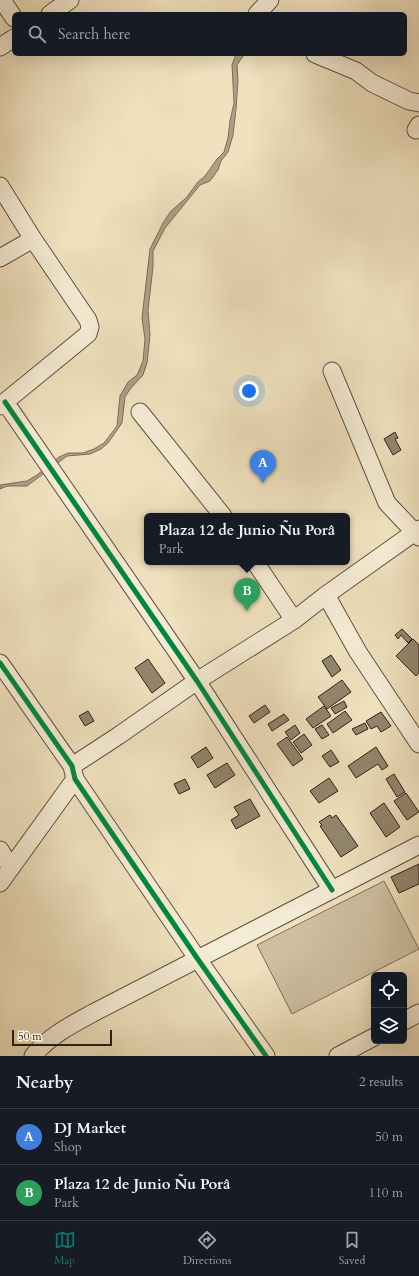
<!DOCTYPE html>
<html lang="en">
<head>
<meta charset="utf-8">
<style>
  :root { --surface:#171b24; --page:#242831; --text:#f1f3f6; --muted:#9ea1a6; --line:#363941; --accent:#0f766e }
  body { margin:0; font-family:Cardo,serif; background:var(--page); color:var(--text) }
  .controls { position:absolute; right:12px; bottom:12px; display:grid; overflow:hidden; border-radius:6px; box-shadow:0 4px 16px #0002 }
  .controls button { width:36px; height:36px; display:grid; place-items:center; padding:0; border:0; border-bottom:1px solid var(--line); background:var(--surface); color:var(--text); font:20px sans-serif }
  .scale { position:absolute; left:12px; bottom:10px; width:100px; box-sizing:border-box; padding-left:4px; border:2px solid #2f2115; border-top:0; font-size:11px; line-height:14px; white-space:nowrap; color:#2f2115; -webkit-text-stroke:3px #f5ecd5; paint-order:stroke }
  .you { position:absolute; left:249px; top:391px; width:14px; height:14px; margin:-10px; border:3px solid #fff; border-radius:50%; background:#1a73e8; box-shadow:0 0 0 6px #1a73e833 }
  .badge { display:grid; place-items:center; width:26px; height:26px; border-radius:50%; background:var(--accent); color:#fff; font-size:13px; font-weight:700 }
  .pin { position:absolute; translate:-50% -33px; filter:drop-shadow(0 1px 2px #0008) }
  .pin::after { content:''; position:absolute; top:21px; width:14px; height:12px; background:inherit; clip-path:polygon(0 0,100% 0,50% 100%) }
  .popup { position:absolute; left:144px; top:513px; width:206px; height:52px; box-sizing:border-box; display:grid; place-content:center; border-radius:6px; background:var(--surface); filter:drop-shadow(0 1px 3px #0005); font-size:13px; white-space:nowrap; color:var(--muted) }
  .popup b { font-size:15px; color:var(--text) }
  .popup::after { content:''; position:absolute; left:50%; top:100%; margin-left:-8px; border:8px solid transparent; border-top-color:var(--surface) }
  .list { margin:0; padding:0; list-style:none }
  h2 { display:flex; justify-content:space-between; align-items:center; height:52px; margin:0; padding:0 16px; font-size:17px }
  h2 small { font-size:13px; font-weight:400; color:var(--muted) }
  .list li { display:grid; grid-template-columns:26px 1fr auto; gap:12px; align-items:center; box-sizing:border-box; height:56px; padding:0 16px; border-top:1px solid var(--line) }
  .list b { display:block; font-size:15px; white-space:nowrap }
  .list p { margin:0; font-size:13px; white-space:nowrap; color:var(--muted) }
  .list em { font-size:13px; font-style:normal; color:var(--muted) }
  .icon { flex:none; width:22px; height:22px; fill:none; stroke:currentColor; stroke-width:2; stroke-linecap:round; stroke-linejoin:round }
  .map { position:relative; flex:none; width:419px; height:1056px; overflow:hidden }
  .search { position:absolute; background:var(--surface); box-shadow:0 4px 16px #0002; left:12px; right:12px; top:12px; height:44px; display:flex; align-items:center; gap:10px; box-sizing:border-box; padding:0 14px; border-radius:6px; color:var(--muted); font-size:15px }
  .sheet { height:164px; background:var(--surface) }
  nav { display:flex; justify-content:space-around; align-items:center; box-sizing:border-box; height:56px; border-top:1px solid var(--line); background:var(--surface); font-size:11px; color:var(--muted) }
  nav a { display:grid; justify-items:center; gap:2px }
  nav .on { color:var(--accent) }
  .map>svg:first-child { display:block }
</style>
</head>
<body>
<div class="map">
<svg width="419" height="1056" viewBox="0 0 419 1056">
  <rect width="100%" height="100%" fill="#efe1be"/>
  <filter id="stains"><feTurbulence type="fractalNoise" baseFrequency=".005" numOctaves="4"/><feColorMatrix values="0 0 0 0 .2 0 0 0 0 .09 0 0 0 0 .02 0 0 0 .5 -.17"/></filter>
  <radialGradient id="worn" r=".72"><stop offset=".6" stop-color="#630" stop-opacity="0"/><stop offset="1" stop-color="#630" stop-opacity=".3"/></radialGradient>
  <!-- green -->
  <path fill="#cec0a1" stroke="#7e705b" d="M384,881l35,68 -127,65 -35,-69z"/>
  <!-- water -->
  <path fill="#aea085" stroke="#7b6d58" d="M236,54l8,1 -7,10 1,15 -2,29 -3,26 -5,17 -7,9 -3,9 -8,11 -10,4 -35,43 -12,23v16l-5,43 2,25 -3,28 -4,12 -13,14 -5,8 -3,26 -14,20 -7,6 -11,5 -23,2 -40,30h-20l-7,3v-4l27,-4 10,-6 22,-18 9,-4h15l11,-4 10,-6 13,-17 3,-30 8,-14 9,-7 6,-14 2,-22 -3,-21 8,-69 13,-26 8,-12 15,-13 12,-16 7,-6 12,-17 7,-7 4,-14 2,-17 4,-18 -2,-38z"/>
  <!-- building -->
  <path fill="#93856d" stroke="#2f2115" d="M395,432l3,6 -3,1 6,11 -8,5 -9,-16z
    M402,629l10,10 -4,4 -7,-8 -3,4 -3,-4z
    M413,639l6,6v28l-3,3 -20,-20z
    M331,655l10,15 -9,7 -10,-16z
    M148,659l17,24 -13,10 -17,-25z
    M342,680l9,12 -24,17 -9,-12z
    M344,701l3,6 -12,7 -4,-6z
    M265,705l5,7 -16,11 -5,-7z
    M324,706l7,10 -18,12 -7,-9z
    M88,711l6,10 -9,5 -6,-10z
    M345,711l7,9 -19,13 -6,-9z
    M381,712l10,14 -10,6 -4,-6 -6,3 -5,-8z
    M284,714l5,6 -17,11 -4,-7z
    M365,723l3,6 -12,6 -4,-6z
    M295,725l5,8 -9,7 -6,-8z
    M322,725l7,10 -7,4 -7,-10z
    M304,734l8,11 -11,8 -8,-11z
    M287,737l16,22 -10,7 -16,-22z
    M206,747l7,11 -15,10 -7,-11z
    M376,747l12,19 -6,4 -4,-6 -22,14 -8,-12z
    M331,750l8,12 -9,5 -8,-11z
    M227,763l8,12 -20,13 -8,-13z
    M394,774l11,18 -8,5 -11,-18z
    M329,778l9,13 -19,12 -9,-12z
    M185,779l5,10 -11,5 -5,-10z
    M406,793l13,19 -12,8 -13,-19z
    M250,799l10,17 -24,13 -5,-9 8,-5 -5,-8z
    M384,803l16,24 -14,10 -16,-24z
    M330,815l2,3 4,-3 22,31 -17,11 -21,-31 2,-1 -3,-3z
    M419,864v20l-20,9 -8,-16z"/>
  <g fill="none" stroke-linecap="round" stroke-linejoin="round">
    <!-- minor casing -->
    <g stroke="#5f513f" stroke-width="19">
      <path id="minor" d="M2,0l12,18
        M50,14l20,-14
        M257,14l13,-14
        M0,47l14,-9
        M315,54l41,17 16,12 37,18 10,2
        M416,130l3,-5
        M0,186l33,53 -33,19
        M332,371l55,132 32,34
        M5,402l192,279 135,209
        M0,406l88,-72 2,-7 -2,-7 -55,-81
        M140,412l83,104
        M255,562l39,58
        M326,595l32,57 61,92
        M0,663l72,103 3,13 122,179 69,98
        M72,766l46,-30 79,-55 97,-61 32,-25 93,-66
        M0,850l11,18
        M0,883l75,-104
        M404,1021l15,-8
        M33,1056c16,-20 38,-31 60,-43l326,-168
        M338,1056l36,-19"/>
    </g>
    <!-- minor -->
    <use href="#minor" stroke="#f5ecd5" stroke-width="17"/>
    <!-- cycleway casing -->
    <g stroke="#f5ecd5" stroke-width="8">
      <path id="cycleway" d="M5,402l192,279 135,209
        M0,663l72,103 3,13 122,179 69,98"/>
    </g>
    <!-- cycleway -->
    <use href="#cycleway" stroke="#00873e" stroke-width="5"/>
  </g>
  <rect width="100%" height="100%" filter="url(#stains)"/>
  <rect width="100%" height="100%" fill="url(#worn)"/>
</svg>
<div class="controls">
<button><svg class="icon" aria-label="locate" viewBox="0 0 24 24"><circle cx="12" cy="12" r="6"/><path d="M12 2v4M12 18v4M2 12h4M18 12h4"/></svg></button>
<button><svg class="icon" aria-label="layers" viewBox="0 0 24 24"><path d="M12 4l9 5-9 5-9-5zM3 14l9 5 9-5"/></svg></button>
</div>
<div class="scale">50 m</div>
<div class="you"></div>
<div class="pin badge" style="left:263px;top:483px;background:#3f7fe0">A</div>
<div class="pin badge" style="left:247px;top:611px;background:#2e9e5b">B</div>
<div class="popup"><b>Plaza 12 de Junio Ñu Porâ</b>Park</div>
<div class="search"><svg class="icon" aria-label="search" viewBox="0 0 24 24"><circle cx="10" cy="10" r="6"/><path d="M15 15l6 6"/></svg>Search here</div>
</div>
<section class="sheet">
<h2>Nearby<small>2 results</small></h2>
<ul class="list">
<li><span class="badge" style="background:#3f7fe0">A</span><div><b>DJ Market</b><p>Shop</p></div><em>50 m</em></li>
<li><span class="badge" style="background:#2e9e5b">B</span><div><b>Plaza 12 de Junio Ñu Porâ</b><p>Park</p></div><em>110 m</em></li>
</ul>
</section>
<nav>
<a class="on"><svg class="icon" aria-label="map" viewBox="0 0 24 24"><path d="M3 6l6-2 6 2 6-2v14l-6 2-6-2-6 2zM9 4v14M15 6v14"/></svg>Map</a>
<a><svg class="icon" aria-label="directions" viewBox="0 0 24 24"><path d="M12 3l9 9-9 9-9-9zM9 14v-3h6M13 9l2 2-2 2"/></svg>Directions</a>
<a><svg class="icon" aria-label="saved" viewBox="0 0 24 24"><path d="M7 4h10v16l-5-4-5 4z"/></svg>Saved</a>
</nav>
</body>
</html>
